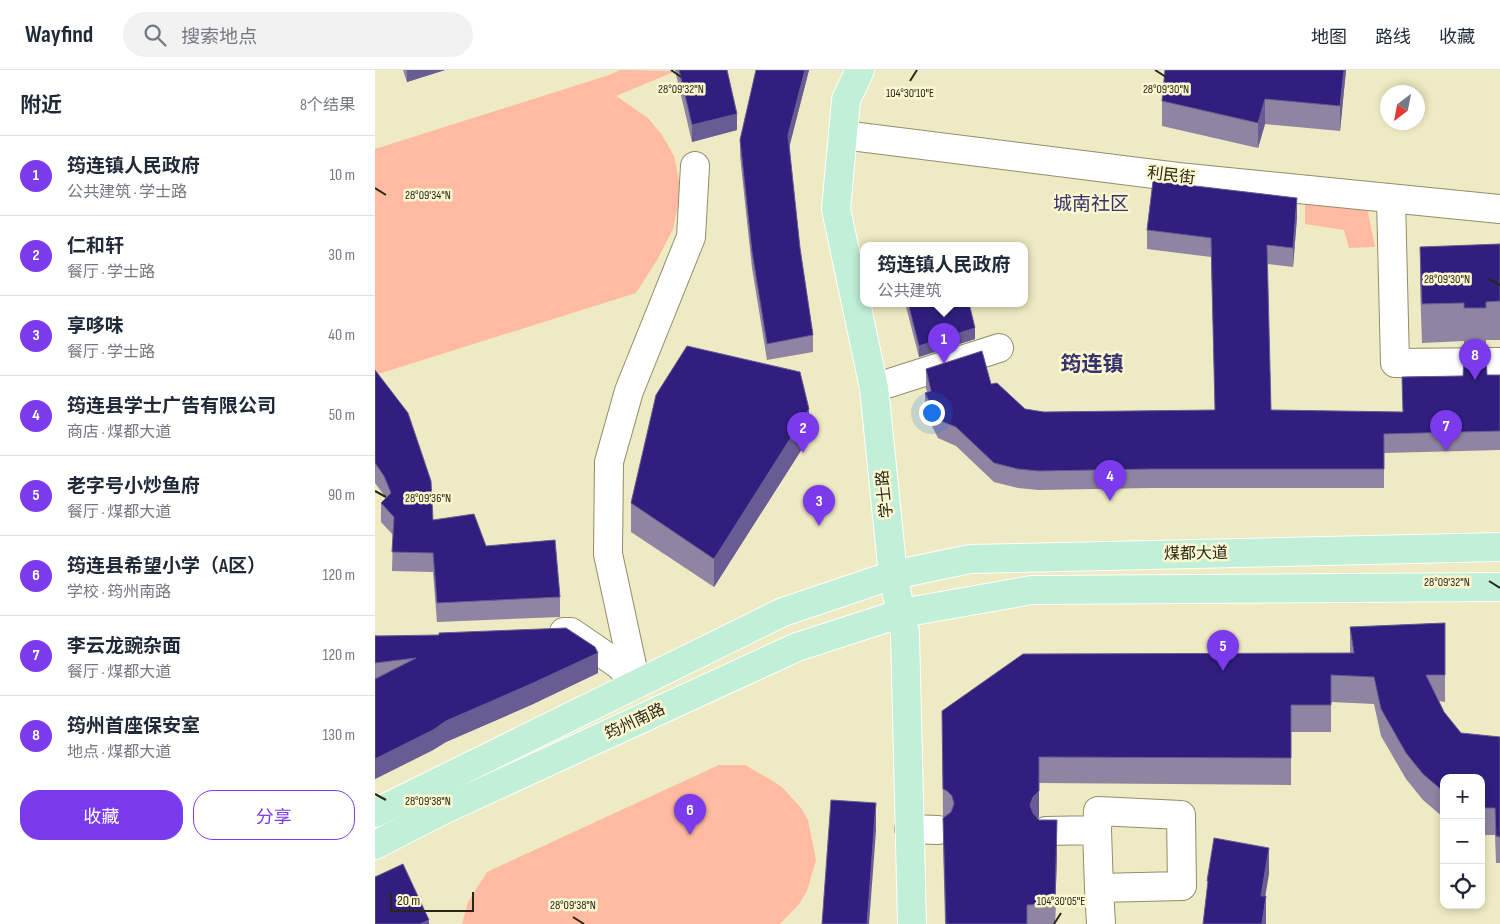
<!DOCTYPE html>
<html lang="zh">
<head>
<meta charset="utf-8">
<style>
  :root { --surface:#fff; --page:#f2f2f3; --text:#1f2937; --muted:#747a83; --line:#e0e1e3; --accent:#7c3aed }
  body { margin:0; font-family:"Sofia Sans Condensed","Noto Sans SC",sans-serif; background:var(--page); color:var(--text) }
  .controls { position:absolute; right:15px; bottom:15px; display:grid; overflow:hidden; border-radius:10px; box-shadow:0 2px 8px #0003 }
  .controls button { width:45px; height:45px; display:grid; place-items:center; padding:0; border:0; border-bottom:1px solid var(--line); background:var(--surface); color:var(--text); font:25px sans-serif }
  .compass { position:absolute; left:1005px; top:15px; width:45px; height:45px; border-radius:50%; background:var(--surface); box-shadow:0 2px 8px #0003; rotate:212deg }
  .scale { position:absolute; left:15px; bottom:12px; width:84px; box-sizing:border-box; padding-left:5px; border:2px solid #282718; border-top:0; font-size:14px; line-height:18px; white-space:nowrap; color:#282718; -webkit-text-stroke:4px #fbf7d0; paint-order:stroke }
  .you { position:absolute; left:556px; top:342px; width:18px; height:18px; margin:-12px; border:4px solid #fff; border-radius:50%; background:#1a73e8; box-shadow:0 0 0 8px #1a73e833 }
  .badge { display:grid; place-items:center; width:32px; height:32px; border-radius:50%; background:var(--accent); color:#fff; font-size:16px; font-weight:700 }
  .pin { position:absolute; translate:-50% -41px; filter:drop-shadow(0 1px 2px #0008) }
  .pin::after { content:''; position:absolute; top:26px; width:18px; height:15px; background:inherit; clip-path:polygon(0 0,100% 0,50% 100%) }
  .popup { position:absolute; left:485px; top:172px; width:168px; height:65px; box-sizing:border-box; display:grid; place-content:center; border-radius:10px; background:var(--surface); filter:drop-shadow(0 1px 4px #0005); font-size:16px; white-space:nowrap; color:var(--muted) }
  .popup b { font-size:19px; color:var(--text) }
  .popup::after { content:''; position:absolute; left:50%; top:100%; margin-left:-10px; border:10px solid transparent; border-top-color:var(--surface) }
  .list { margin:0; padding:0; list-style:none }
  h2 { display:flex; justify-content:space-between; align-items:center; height:65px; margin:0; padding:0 20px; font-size:21px }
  h2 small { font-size:16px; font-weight:400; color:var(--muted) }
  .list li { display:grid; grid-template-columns:32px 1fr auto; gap:15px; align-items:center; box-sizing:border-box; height:80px; padding:0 20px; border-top:1px solid var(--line) }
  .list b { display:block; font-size:19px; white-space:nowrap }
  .list p { margin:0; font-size:16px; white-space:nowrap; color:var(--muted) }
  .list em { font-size:16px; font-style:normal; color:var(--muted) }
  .actions { display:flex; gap:10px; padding:15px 20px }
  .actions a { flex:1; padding:11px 0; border:1px solid var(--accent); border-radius:20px; text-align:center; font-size:18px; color:var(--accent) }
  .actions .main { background:var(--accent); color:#fff }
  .icon { flex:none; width:28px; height:28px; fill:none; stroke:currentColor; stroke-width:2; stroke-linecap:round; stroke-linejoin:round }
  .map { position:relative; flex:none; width:1125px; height:854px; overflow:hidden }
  header { display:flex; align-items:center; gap:30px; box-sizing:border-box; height:70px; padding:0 25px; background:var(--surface); border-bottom:1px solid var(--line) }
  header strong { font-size:24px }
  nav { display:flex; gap:28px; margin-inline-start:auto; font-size:18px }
  .search { width:350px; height:45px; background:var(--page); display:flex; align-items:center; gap:12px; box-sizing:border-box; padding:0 18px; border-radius:28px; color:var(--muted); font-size:19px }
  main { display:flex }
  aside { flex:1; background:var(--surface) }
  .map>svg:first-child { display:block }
</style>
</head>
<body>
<header>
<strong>Wayfind</strong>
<div class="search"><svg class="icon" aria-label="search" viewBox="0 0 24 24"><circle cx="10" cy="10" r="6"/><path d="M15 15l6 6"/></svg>搜索地点</div>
<nav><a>地图</a><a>路线</a><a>收藏</a></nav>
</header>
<main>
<aside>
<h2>附近<small>8个结果</small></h2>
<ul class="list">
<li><span class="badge">1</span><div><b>筠连镇人民政府</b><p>公共建筑 · 学士路</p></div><em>10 m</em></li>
<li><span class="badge">2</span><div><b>仁和轩</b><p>餐厅 · 学士路</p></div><em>30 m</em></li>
<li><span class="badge">3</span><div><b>享哆味</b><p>餐厅 · 学士路</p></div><em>40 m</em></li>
<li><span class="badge">4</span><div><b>筠连县学士广告有限公司</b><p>商店 · 煤都大道</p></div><em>50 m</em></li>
<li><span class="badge">5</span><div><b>老字号小炒鱼府</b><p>餐厅 · 煤都大道</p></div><em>90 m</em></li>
<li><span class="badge">6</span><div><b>筠连县希望小学（A区）</b><p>学校 · 筠州南路</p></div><em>120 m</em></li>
<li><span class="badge">7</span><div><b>李云龙豌杂面</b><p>餐厅 · 煤都大道</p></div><em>120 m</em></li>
<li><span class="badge">8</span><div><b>筠州首座保安室</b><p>地点 · 煤都大道</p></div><em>130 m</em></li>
</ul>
<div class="actions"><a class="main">收藏</a><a>分享</a></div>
</aside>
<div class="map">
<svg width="1125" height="854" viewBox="0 0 1125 854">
  <rect width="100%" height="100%" fill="#eeeac3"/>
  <!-- green -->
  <path fill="#ffbba1" d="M246,0l55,1 -60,25 32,22 14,17 12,21 7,34 -8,39 -16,31 -21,33 -261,82v-226l231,-73z
    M930,130l62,7 8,40 -26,1 -5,-18 -39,-6z
    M344,695h26l26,15 11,7 19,21 7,12 8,40 -9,31 -8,13 -19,20h-318l6,-22 19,-30z"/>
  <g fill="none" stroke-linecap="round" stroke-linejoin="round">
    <!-- minor casing -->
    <g stroke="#918d69" stroke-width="30">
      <path id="minor" d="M468,65l335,42 322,32
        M1016,129l4,164 105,-1
        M499,318l125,-40
        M189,562h7l48,33 17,19
        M261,614l-28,-130 1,-92 20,-71 62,-154 4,-71
        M534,759l29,1
        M671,761l51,-1 2,58 83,-2 -1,-71 -83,-4 -1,19
        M724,818l2,36"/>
    </g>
    <!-- major casing -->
    <g stroke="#fff" stroke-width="30">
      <path id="major" d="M485,0l-14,30 -10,109 38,179 19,187 12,58 7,291
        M0,743l408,-201 110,-37 77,-16 530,-12
        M0,775l66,-34 356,-164 105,-34 130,-23 468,-3"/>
    </g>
    <!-- minor -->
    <use href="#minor" stroke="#fff" stroke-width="28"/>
    <!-- major -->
    <use href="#major" stroke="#c1efd8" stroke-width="28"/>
  </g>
  <!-- wall -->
  <path fill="#8f84a1" d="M28,0h42l-38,12z
    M300,0h52l10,60 -45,12z
    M381,0h53l-20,77 11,101 13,87v17l-46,8 -15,-92 -12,-112v-16z
    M971,0l-6,61 -75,-7 -7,24 -96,-22v-25z
    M922,147l-4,50 -26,-3 4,146 132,2 -1,-35 98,-2v75l-116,3v35h-233l-112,2 -21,-2 -24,-6 -38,-36 -18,-8 -13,-26v-19l2,-1 -1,-4v-19l65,15 34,25 19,3 171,-2 -4,-153 -64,-8v-19z
    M1125,174v96h-14v7h-22v-6l-42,2 -2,-58v-38z
    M530,233h64l6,36 -56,18z
    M0,300l58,150 53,26 74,51v20l-123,5 -4,-50 -41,-1 1,-36 -12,-13v-19l5,-4 -2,-4 -9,-12z
    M434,368l-95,149 -83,-55v-29z
    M1070,553v79l-6,-1 5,11 17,21 39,4v126h-4l-1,-28h-14v-57h-37v40l-21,-18 -17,-21 -25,-43 -7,-32 -43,-2v30h-40v53l-252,-2v34l-1,1 19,28 -2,78h-110l-2,-80v-26l2,-2h-2l-1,-105 408,-58v-26z
    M0,565l223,38 -67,32 -85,37 -13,8 -58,29z"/>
  <!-- shaded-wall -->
  <path fill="#695c93" d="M32,0h38l-38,12z
    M430,0h4l-21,82v-17z
    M969,0h2l-6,61v-25z
    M890,29v25l-7,24v-25z
    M362,44v16l-45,12v-17z
    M922,128v19l-4,50v-19z
    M600,258v11l-56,18v-11z
    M434,339v29l-95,149v-28z
    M223,583v20l-67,32 -85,37 -13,8 -58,29v-20l71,-38z
    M664,721v26l-6,6 -3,-18 3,-8z
    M501,733v28l-7,93h-2z
    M682,750v26l-2,78v-20z
    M894,778v26l-8,48v-26z
    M891,826v28h-4z
    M54,850v4h-9z"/>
  <!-- building -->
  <path fill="#301f7f" stroke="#695c93" d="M304,0h48l10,44 -45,11z
    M381,0h49l-17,65 12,113 13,87 -46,9 -15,-92 -12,-112z
    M790,0h179l-4,36 -75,-7 -7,24 -96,-22z
    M778,111l144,17 -4,50 -26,-3 4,165 132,2 -1,-35 61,-1 1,-17h22l1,16h13v56l-116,3v35h-233l-112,2 -21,-2 -24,-6 -38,-36 -18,-7 -13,-27 6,-2 -5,-22 56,-18 9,33 6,-1 28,26 19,3 171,-2 -4,-172 -64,-8z
    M1125,174v57l-14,1v6h-22v-5l-42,1 -2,-57z
    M533,233h61l6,25 -56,18z
    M312,276l113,26 9,37 -95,150 -83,-56 25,-108z
    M0,300l33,43 23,68 2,39 41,-6 12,32 69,-6 5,57 -123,6 -4,-50 -41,-1 2,-35 -13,-14 10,-10 -7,-17 -9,-13z
    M1070,553v52h-19l18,37 17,21 39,4v100l-4,-1 -1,-28h-14v-30h-37v14l-21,-18 -17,-21 -25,-44 -7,-32 -43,-2v30h-40v53l-252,-1v34l-6,6 -3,8 3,8 6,7h18l-2,84 -28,1v19h-81l-3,-106 8,-6 3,-8 -2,-8 -5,-5 -4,-2 -1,-78 81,-57 331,-1 -4,-26z
    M191,558l29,19 3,6 -67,31 -85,37 -13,9 -58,29v-80l41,-21 -41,5v-27l64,-1v-2z
    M456,730l45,3 -9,121h-45z
    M839,768l55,10 -8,48h5l-4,28h-59l5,-43h-1z
    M28,794l26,56 -9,4h-45v-47z"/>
  <!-- ticks -->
  <path fill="none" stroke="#282718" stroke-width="2" d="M296,0l10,7M780,0l11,7M535,11l7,-11M0,118l11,7M1114,209l11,6M0,421l11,6M1114,511l11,7M0,724l11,6M198,847l11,7M679,854l7,-11"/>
  <g text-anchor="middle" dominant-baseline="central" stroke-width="5" stroke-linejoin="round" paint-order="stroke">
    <!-- street labels -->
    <g font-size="16" fill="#282718" stroke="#fbf7d0">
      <text transform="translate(796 106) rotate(7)">利民街</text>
      <text transform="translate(510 424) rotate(-96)">学士路</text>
      <text transform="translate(821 484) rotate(-1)">煤都大道</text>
      <text transform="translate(260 652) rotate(-25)">筠州南路</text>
    </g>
    <!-- quarter labels -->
    <g font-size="19" fill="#35326e" stroke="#fbf7d0">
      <text x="716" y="134">城南社区</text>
    </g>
    <!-- district labels -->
    <g font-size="21" font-weight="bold" fill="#35326e" stroke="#fbf7d0">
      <text x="717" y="294">筠连镇</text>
    </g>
  </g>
  <g font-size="12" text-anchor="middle" fill="#282718" stroke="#fbf7d0" stroke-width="5" stroke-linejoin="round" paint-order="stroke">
    <text x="791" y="23">28°09'30"N</text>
    <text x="306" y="23">28°09'32"N</text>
    <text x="535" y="27">104°30'10"E</text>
    <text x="53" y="129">28°09'34"N</text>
    <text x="1072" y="213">28°09'30"N</text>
    <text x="53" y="432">28°09'36"N</text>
    <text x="1072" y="516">28°09'32"N</text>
    <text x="53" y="735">28°09'38"N</text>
    <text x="686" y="835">104°30'05"E</text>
    <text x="198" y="839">28°09'38"N</text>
  </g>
</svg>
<div class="controls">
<button>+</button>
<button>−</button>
<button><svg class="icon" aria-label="locate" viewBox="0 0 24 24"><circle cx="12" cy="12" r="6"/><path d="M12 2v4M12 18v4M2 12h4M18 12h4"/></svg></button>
</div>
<svg class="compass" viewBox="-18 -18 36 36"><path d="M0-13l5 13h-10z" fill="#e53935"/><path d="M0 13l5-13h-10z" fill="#747a83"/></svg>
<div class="scale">20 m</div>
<div class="you"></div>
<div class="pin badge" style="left:569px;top:294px">1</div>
<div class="popup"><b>筠连镇人民政府</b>公共建筑</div>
<div class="pin badge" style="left:428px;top:383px">2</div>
<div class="pin badge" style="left:444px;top:456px">3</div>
<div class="pin badge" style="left:735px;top:431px">4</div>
<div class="pin badge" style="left:848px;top:601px">5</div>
<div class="pin badge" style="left:315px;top:765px">6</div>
<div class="pin badge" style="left:1071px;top:381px">7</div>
<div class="pin badge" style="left:1100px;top:310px">8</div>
</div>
</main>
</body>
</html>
